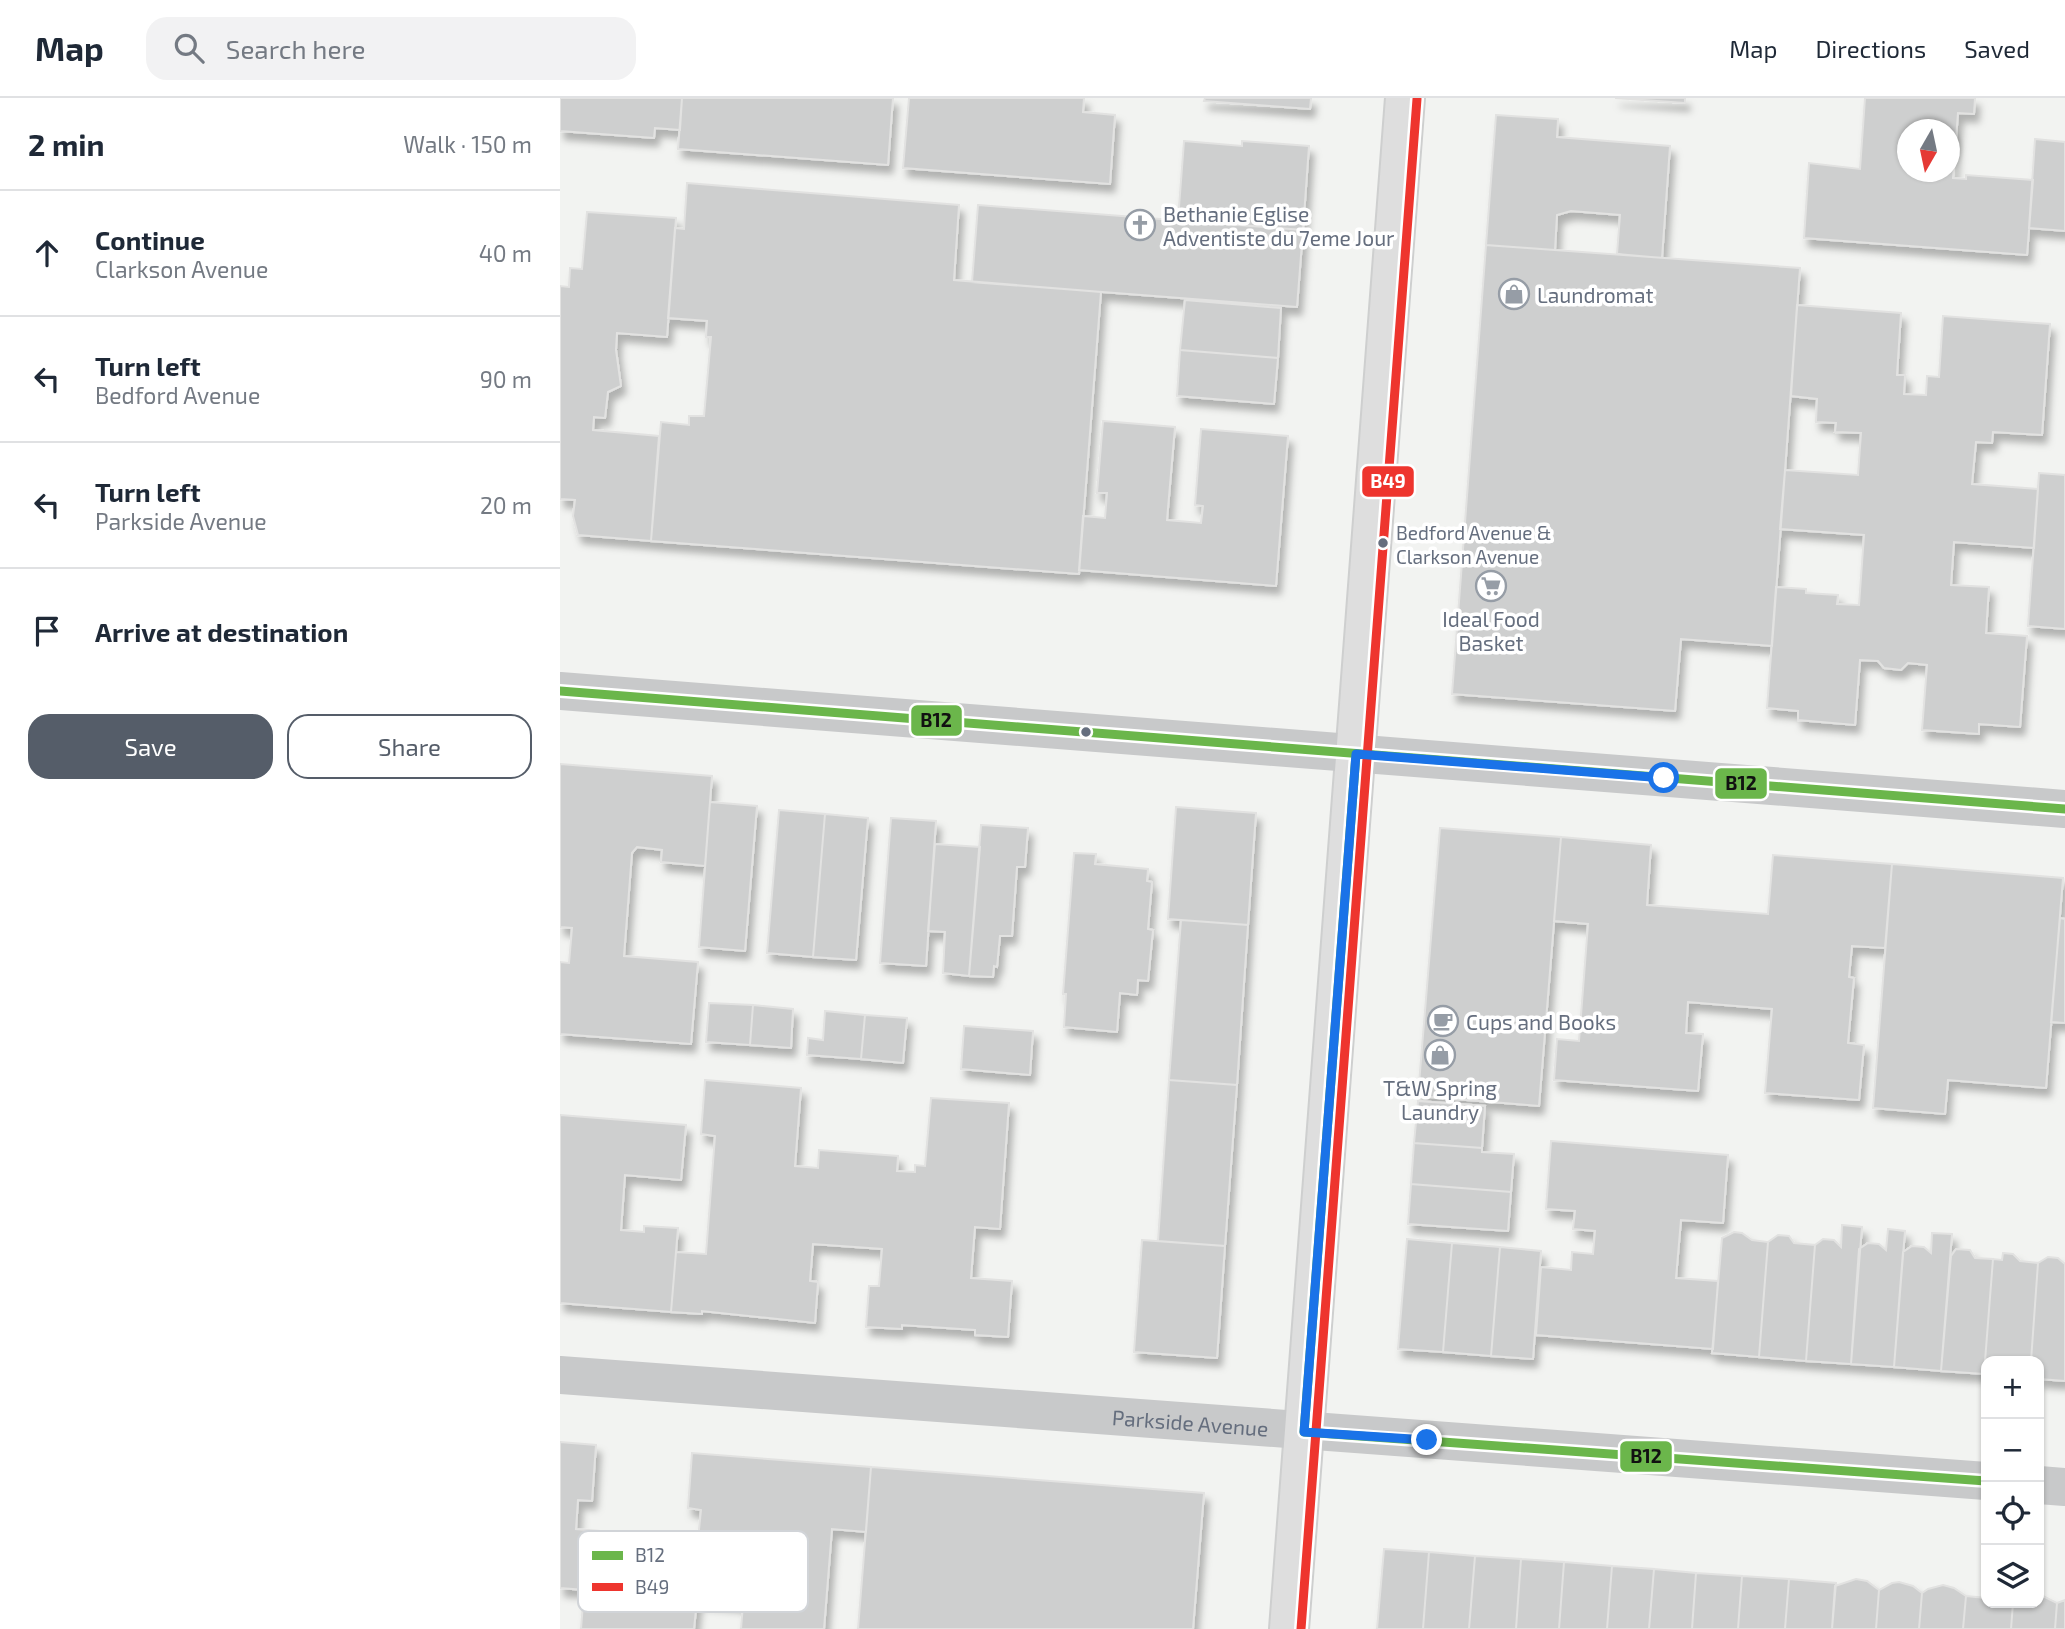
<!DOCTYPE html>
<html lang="en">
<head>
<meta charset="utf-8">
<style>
  :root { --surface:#fff; --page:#f2f2f3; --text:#1f2937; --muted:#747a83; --line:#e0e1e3; --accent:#555d69 }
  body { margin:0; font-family:"Exo 2",sans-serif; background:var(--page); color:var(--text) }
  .controls { position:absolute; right:21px; bottom:21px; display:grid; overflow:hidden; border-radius:14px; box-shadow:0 2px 5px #0004 }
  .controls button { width:63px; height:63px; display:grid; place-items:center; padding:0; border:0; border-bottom:2px solid var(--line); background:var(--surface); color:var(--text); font:35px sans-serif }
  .compass { position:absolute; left:1337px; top:21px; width:63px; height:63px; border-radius:50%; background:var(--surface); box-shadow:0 2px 5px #0004; rotate:189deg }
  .stop { position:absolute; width:21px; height:21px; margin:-16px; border:5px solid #1a73e8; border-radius:50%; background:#fff }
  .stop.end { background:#1a73e8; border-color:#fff; box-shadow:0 2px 7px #0008 }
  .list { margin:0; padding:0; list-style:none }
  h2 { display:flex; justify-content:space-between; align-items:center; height:91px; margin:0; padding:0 28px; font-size:30px }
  h2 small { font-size:23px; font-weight:400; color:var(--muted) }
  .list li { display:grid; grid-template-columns:46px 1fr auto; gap:21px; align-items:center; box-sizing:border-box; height:126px; padding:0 28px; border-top:2px solid var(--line) }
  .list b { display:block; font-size:26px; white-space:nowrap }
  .list p { margin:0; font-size:23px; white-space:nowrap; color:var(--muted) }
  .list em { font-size:23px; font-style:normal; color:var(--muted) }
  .actions { display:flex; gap:14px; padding:21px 28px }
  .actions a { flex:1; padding:16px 0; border:2px solid var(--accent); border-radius:21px; text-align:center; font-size:24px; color:var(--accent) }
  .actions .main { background:var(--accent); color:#fff }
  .icon { flex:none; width:38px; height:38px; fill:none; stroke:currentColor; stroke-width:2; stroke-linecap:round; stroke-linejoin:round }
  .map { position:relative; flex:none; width:1505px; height:1531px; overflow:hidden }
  header { display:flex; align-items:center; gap:42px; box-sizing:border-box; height:98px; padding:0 35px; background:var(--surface); border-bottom:2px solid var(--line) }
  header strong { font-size:33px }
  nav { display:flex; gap:38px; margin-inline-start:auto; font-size:24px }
  .search { width:490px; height:63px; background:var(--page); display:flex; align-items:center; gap:18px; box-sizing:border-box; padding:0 24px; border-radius:21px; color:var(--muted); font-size:26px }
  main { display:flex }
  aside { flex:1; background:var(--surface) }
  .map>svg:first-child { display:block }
</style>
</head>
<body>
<header>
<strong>Map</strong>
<div class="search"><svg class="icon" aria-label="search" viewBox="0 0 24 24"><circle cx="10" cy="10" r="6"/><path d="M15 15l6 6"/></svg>Search here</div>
<nav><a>Map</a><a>Directions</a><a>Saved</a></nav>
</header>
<main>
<aside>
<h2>2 min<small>Walk · 150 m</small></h2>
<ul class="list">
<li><svg class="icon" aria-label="ahead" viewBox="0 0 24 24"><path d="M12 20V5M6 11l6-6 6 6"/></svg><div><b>Continue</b><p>Clarkson Avenue</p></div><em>40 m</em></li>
<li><svg class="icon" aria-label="left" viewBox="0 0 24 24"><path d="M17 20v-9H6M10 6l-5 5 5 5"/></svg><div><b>Turn left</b><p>Bedford Avenue</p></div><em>90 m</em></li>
<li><svg class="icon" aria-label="left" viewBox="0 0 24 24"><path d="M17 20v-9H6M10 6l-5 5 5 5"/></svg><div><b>Turn left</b><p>Parkside Avenue</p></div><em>20 m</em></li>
<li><svg class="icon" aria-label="arrive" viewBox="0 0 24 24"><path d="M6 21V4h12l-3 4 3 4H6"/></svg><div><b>Arrive at destination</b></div></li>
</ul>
<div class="actions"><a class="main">Save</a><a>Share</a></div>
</aside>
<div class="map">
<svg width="1505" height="1531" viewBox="0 0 1505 1531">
  <defs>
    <filter id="shadow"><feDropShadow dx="4.5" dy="8" stdDeviation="3.5" flood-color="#0004"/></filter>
  </defs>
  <rect width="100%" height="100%" fill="#f2f3f1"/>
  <!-- building -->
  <path fill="#cecfcf" stroke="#e2e2e1" stroke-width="2" fill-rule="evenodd" filter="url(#shadow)" d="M0,0h122l-2,32 -25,-2 -1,10 -94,-7z
    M122,0h211l-5,67 -210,-16z
    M349,0h175l-1,14 32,3 -5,69 -207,-16z
    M645,0h106l-1,11 -106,-8z
    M1055,0h70v5z
    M1305,0h110l-1,16 -16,-1 -5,65 13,1v-4l67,5 -6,75 -223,-17 5,-75 51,6zM1348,32h42v42h-42z
    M936,17l62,4 -1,18 113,9 -8,112 -45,-4 3,-39 -49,-4 -14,4 -2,35 -69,-5z
    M1475,41l30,3v89l-36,-3z
    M624,43l58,5v-5l67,5 -6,84 -125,-10z
    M127,85l272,22 -5,75 147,12 -22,282 -428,-33 10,-119 28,3v-9h15l7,-79h-5l1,-16 -39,-3 7,-90 9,1z
    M418,107l325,25 -6,77 -325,-25z
    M27,114l89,6 -9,119 -50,-4 -1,17 5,36 -13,6 -3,26 -11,-1 -1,13 66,6 -8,105 -73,-6 -5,-19 2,-16 -15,-1v-213l9,1 1,-19 12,1z
    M926,147l314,23 -28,378 -91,-7 -6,72 -223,-17z
    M625,202l96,8 -3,50 -98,-8z
    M1237,207l104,8 -4,62h8l-1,19 22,1 1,-19 12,1 4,-61 107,8 -8,111 -49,-3 -1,11 -16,-1 -4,42 66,5 -4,59 -80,-6 -3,43 38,2 -3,46 41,3 -7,91 -41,-3v10l-57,-4 5,-65 -19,-2 -7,7 -17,-2 -6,-7 -18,-1 -5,65 -57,-5v-9l-31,-3 9,-121 30,2v4l32,2 -1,9 22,1 5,-70 -84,-6 5,-59 73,5 3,-42 -26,-1 1,-9 -20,-1 1,-23 -26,-3z
    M620,252l98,8 -4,46 -97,-8z
    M543,323l72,6 -8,93 34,3 2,-17 -8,-1 6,-76 87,7 -12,150 -197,-16 4,-54 22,2 2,-25h-10z
    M1479,375l26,2v154l-37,-3z
    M0,666l152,12 -7,90 -44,-4 1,-12 -25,-3 -5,6 -8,103 74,6 -7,82 -131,-10v-72l9,1 3,-35 -12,-1z
    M150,704l47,4 -12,145 -46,-4z
    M616,709l80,6 -8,112 -80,-6z
    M219,712l46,4 -12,143 -46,-4z
    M265,716l43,4 -12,142 -43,-3z
    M331,720l45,3 -10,145 -46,-3z
    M421,727l47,3 -3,39h-8l-5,69h-12l-3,31 -3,-1 -1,11 -24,-1z
    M880,730l121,9 -22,269 -121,-10z
    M1001,739l90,8 -4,60 121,9 5,-59 119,9 -7,84 -33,-2 -3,31 5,1 -6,65 16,2 -5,55 -94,-7 7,-84 -84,-7 -2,31 17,1 -5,57 -144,-11 3,-41 22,2 9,-117 -34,-3z
    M375,746l45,3 -11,129 -26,-3 2,-41 -17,-1z
    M514,755l22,1 -1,10 53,5 -1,12 5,1 -4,47 5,1 -5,51 -10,-1 -1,15 -17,-2 -3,39 -53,-5 2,-33h-3z
    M1332,766l171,14 -17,210 -98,-8 -3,34 -72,-6z
    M1500,820l5,1v104l-14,-1z
    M621,822l67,5 -11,160 -68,-5z
    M149,905l44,2 -3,40 -44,-3z
    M193,907l40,4 -2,39 -41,-3z
    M265,913l40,4 -4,44 -54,-4 1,-17 15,2z
    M305,917l42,3 -4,45 -42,-4z
    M404,928l69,5 -3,44 -69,-6z
    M145,982l96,8 -6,78 23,2 1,-18 79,6 -1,15 18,1v-7l10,1 6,-68 78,5 -9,126 -25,-2 -4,51 41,3 -4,56 -33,-2v-5l-73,-5v4l-36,-2 3,-41h10l3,-37 -69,-5 -3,37 8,1 -3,41 -113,-12v3l-31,-2 5,-60 30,2 9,-118 -14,-2z
    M609,982l68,5 -12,161 -67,-5z
    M858,1003l67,5 -3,42 -68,-5z
    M0,1017l126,10 -5,55 -56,-5 -4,55 23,2v-6l34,2 -7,84 -111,-9z
    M991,1043l177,14 -5,68 -42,-3 -5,58 42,3 -5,68 -177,-14 5,-68 30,3 1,-18 21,2 2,-23 -22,-2 2,-18 -29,-2z
    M854,1045l68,5v4l32,2 -3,38 -100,-8z
    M851,1086l100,8 -3,39 -100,-7z
    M1282,1127l20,2 -11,137 -45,-3 9,-116 8,-6 11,1 7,7z
    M1328,1131l17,2 -11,136 -43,-3 8,-115 9,-6 11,1 7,6z
    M1174,1134l8,1 10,7 16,2 -9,115 -47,-4 10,-115z
    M1372,1135l20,1 -11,137 -47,-4 9,-115 9,-6 12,1 7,6z
    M1218,1137l11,1 5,7 21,2 -9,116 -47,-4 9,-115z
    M847,1141l45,4 -9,109 -45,-3z
    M582,1142l83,6 -8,112 -83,-6z
    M892,1145l48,4 -9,109 -48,-4z
    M940,1149l41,4 -8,108 -42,-3z
    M1396,1151l14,1 5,8 18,1 -9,115 -43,-3 10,-115z
    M1443,1155l10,1 7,7 18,2 -7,98h-45v13h-2l9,-115 9,1z
    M1488,1159l10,1 7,6v117l-26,-2v-18h-8l7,-98z
    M0,1344l36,3 -4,56 -14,-1 -2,29 122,10 3,-29 -13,-2 4,-55 179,14 -5,65 -34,-3 -8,100h-83l2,-25 -46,-4 -3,29h-113l3,-39 -24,-2z
    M311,1369l333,26 -11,136h-335z
    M824,1451l45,3 -6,77h-46z
    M869,1454l46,4 -6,73h-46z
    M915,1458l46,3 -5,70h-47z
    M961,1461l43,3 -5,67h-43z
    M1004,1464l48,4 -5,63h-48z
    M1052,1468l42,3 -5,60h-42z
    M1094,1471l42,4 -4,56h-43z
    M1136,1475l46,3 -4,53h-46z
    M1182,1478l47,3 -4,50h-47z
    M1229,1481l47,4 -4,46h-47z
    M1296,1481l11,2 12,9 -3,39h-44l3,-43z
    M1339,1484l14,4 9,7 -3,36h-43l3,-39 13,-7z
    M1383,1487l11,3 12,8 -3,33h-44l3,-36 6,-4z
    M1479,1496l18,9 -2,26h-44l2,-26h26z
    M1406,1498l20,2v5h27l-2,26h-48z
    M1505,1502v29h-10l2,-26z"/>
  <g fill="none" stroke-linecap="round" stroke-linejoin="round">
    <!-- secondary casing -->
    <g stroke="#cecfcf" stroke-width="42">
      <path id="secondary" d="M729,1531l116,-1531"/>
    </g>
    <!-- street -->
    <g stroke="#c8c9ca" stroke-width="38">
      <path d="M0,593l1505,118"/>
      <path id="s1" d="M0,1277l1426,106"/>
      <path d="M1479,1387l26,2"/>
    </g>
    <!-- secondary -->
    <use href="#secondary" stroke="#dedede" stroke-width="38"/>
    <!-- bus-1 casing -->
    <g stroke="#fff" stroke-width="14">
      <path id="bus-1" d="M0,593l1505,118
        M796,656l-52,678 682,49"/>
    </g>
    <!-- bus-2 casing -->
    <g stroke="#fff" stroke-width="14">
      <path id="bus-2" d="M741,1531l116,-1530"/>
    </g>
    <!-- bus-1 -->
    <use href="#bus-1" stroke="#6bb64b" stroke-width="9"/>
    <!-- bus-2 -->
    <use href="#bus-2" stroke="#ee352e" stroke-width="9"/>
  </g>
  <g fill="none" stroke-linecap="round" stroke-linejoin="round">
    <!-- route -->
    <path stroke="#1a73e8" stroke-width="9" d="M867,1342l-123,-8 52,-678 308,24"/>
  </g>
  <!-- icons -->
  <defs>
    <g id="church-ring" transform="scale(1.575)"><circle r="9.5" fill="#fff" stroke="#969da6" stroke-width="1.5"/><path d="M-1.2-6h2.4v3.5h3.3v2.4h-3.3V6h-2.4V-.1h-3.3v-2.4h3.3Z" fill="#969da6"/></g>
    <g id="shop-ring" transform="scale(1.575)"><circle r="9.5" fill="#fff" stroke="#969da6" stroke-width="1.5"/><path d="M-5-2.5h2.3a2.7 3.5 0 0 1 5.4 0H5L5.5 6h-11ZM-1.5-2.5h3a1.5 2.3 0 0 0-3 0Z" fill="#969da6"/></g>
    <g id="supermarket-ring" transform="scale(1.575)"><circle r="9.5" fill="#fff" stroke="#969da6" stroke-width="1.5"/><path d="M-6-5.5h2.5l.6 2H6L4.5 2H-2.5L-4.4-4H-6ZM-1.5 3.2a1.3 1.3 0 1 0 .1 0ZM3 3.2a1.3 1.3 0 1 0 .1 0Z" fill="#969da6"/></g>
    <g id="cafe-ring" transform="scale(1.575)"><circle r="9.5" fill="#fff" stroke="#969da6" stroke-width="1.5"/><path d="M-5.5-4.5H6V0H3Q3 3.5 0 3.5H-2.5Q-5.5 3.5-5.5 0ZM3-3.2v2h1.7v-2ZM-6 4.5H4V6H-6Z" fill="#969da6"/></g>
  </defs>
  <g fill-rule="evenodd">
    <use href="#church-ring" x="580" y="127"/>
    <use href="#shop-ring" x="954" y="196"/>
    <use href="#supermarket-ring" x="931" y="488"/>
    <use href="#cafe-ring" x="883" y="923"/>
    <use href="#shop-ring" x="880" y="957"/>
  </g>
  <!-- markers -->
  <g fill="#656e7e" stroke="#fff" stroke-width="2.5">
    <circle cx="823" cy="445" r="6"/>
    <circle cx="526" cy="634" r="6"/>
  </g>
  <g text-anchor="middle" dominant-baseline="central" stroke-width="7" stroke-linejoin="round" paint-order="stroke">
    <!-- bus labels -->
    <g font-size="19" fill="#656e7e" stroke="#fff" text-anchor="start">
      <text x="836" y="434">Bedford Avenue &amp;<tspan x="836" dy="24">Clarkson Avenue</tspan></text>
    </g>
    <!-- poi labels -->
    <g font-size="21" fill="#656e7e" stroke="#fff" text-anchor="start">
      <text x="603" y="115">Bethanie Eglise<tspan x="603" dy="24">Adventiste du 7eme Jour</tspan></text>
      <text x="977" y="196">Laundromat</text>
      <text x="931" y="520" text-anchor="middle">Ideal Food<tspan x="931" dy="24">Basket</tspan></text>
      <text x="906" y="923">Cups and Books</text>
      <text x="880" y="989" text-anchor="middle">T&amp;W Spring<tspan x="880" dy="24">Laundry</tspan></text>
    </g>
    <!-- street labels -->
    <g font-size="21" fill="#656e7e" stroke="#fff">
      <text stroke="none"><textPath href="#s1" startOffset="632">Parkside Avenue</textPath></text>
    </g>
  </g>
  <!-- legend -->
  <rect x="18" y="1433" width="230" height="81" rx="10" fill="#fff" stroke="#d1d4d8" stroke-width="2"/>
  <rect x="32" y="1453" width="31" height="9" fill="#6bb64b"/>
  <rect x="32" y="1485" width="31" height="8" fill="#ee352e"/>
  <g font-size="19" fill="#656e7e">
    <text x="75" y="1464">B12</text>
    <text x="75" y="1496">B49</text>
  </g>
  <g stroke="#fff" stroke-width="2.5">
    <rect x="801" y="367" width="54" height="33" rx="7" fill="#ee352e"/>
    <rect x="350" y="606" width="53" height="33" rx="7" fill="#6bb64b"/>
    <rect x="1154" y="669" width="54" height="33" rx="7" fill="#6bb64b"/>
    <rect x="1059" y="1342" width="54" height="33" rx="7" fill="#6bb64b"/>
  </g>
  <g font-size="19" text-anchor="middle" font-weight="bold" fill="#fff">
    <text x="828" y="390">B49</text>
  </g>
  <g font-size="19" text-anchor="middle" font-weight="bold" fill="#111">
    <text x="376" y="629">B12</text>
    <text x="1181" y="692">B12</text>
    <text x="1086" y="1365">B12</text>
  </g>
</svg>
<div class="controls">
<button>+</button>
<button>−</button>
<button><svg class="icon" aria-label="locate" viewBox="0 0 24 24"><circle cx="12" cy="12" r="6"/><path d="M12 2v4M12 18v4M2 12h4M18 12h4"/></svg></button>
<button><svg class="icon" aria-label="layers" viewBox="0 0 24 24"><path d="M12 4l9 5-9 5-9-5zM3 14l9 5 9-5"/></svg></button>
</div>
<svg class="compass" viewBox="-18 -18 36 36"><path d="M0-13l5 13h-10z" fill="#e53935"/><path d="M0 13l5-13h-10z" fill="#747a83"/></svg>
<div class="stop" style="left:1104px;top:680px"></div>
<div class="stop end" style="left:867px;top:1342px"></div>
</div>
</main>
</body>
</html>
